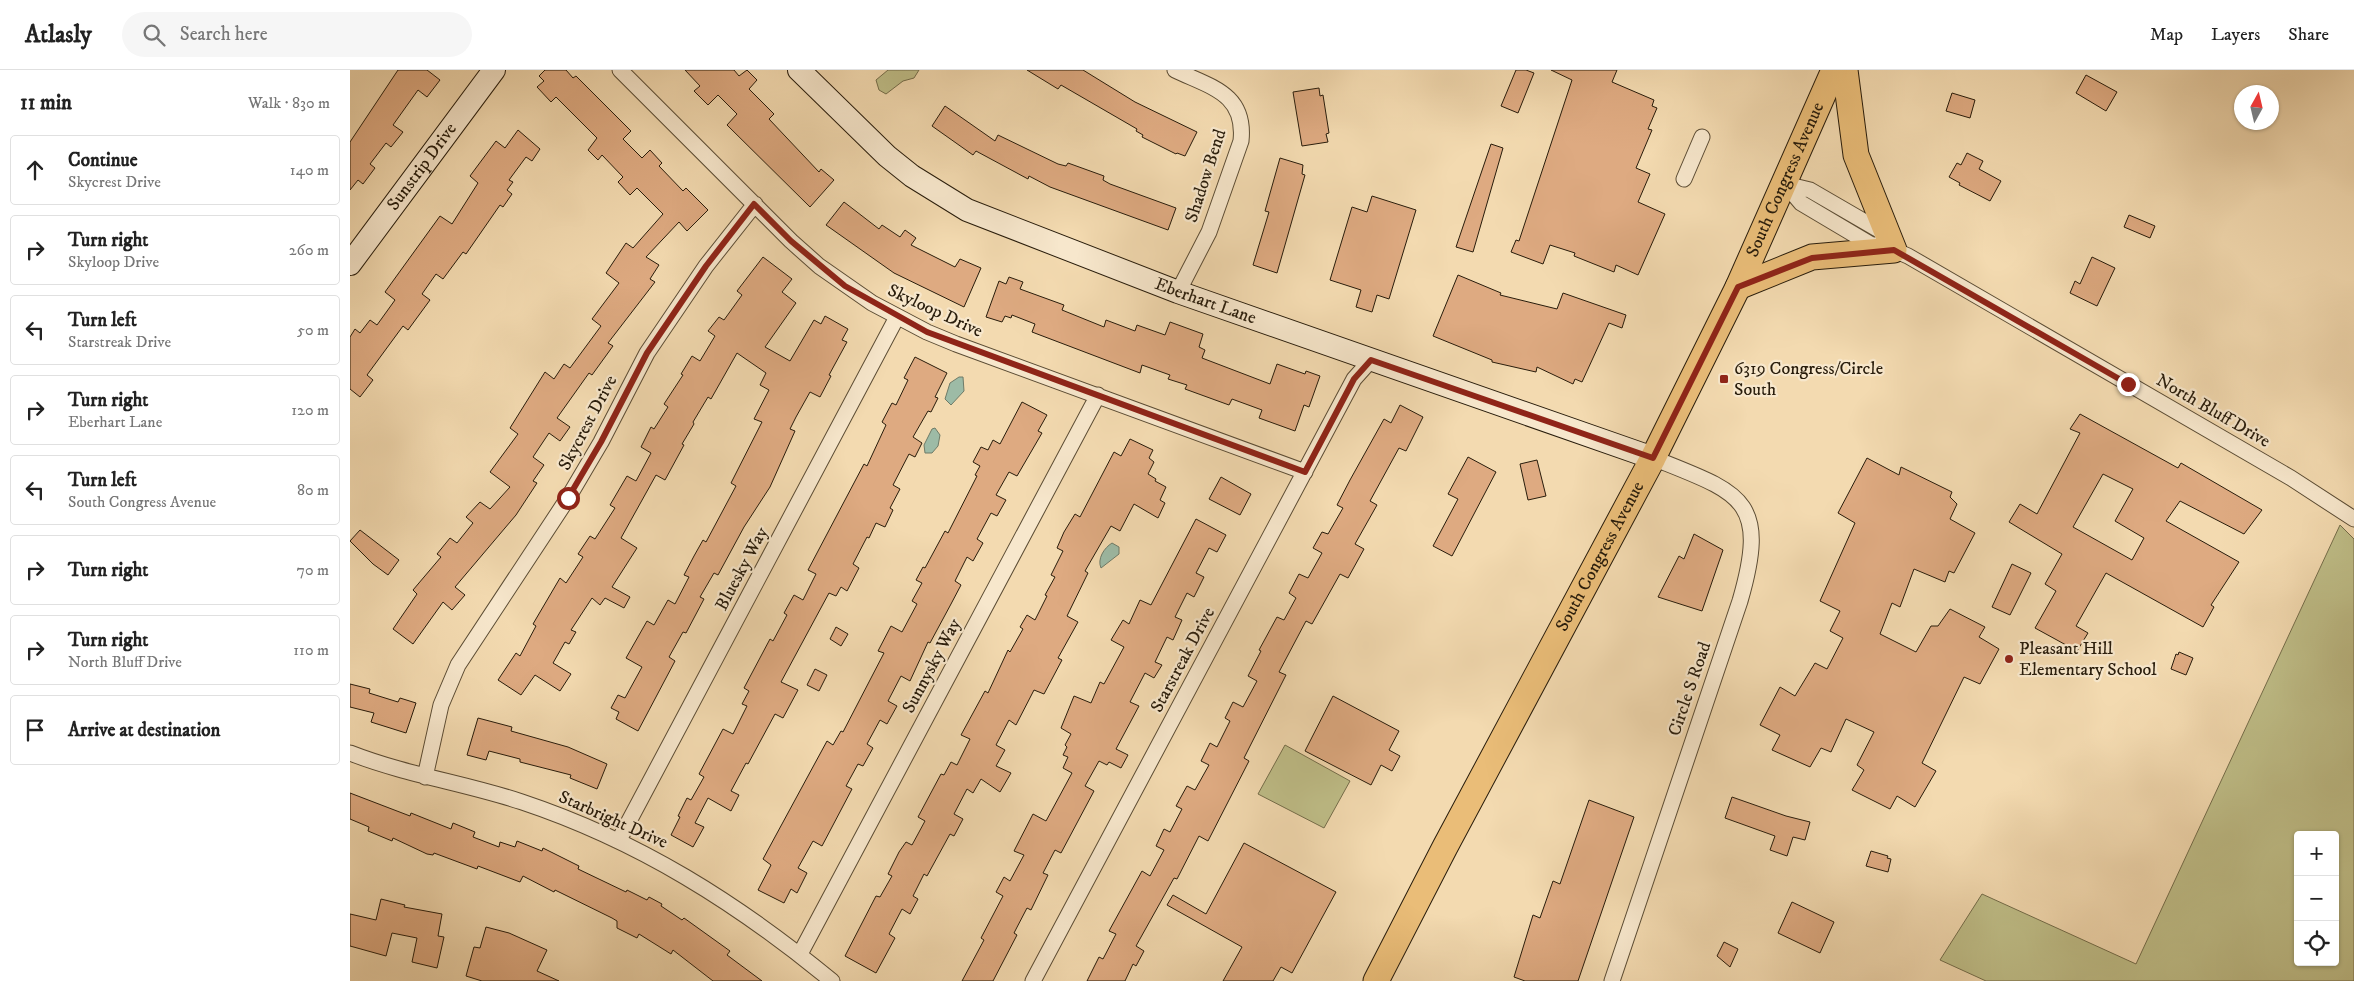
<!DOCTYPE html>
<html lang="en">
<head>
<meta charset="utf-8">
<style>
  :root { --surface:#fff; --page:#f6f6f6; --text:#222; --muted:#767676; --line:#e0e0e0 }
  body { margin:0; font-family:"IM FELL DW Pica",serif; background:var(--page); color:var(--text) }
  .controls { position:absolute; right:15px; bottom:15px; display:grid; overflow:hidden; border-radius:5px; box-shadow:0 1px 4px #0004 }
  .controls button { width:45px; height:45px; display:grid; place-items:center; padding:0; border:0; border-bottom:1px solid var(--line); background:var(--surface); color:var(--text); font:25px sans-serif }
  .compass { position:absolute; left:1884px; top:15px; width:45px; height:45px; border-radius:50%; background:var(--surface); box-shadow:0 1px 4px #0004; rotate:8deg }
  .stop { position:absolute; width:15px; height:15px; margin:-11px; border:4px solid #8f2418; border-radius:50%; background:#fff }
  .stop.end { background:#8f2418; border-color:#fff; box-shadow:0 1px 5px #0008 }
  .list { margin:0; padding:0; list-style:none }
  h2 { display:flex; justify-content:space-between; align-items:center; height:65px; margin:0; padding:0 20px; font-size:21px }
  h2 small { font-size:16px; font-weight:400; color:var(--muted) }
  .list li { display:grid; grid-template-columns:32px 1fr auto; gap:15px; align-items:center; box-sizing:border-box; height:70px; margin:0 10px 10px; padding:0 10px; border:1px solid var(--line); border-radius:5px }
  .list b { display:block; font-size:19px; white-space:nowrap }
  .list p { margin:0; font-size:16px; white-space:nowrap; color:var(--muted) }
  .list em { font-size:16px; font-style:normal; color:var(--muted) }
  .icon { flex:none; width:28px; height:28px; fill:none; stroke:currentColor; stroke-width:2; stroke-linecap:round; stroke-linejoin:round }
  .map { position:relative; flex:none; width:2004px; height:911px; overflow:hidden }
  header { display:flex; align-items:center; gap:30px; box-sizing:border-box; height:70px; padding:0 25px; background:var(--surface); border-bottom:1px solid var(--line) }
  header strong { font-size:24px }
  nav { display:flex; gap:28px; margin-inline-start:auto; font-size:18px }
  .search { width:350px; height:45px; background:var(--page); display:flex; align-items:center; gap:12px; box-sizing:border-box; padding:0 18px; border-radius:28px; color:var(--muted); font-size:19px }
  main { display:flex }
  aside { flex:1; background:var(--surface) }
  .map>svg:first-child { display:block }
</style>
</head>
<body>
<header>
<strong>Atlasly</strong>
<div class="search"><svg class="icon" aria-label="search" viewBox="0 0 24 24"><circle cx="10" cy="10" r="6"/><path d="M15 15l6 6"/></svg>Search here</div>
<nav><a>Map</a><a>Layers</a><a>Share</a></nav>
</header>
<main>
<aside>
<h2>11 min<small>Walk · 830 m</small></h2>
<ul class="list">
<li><svg class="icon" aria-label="ahead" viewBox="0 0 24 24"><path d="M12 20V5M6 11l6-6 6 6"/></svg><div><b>Continue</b><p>Skycrest Drive</p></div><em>140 m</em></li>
<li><svg class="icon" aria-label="right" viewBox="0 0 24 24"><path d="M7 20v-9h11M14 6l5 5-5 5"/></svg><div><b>Turn right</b><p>Skyloop Drive</p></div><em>260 m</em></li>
<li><svg class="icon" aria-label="left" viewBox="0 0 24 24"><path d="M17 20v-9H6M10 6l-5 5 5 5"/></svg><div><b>Turn left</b><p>Starstreak Drive</p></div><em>50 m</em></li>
<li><svg class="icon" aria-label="right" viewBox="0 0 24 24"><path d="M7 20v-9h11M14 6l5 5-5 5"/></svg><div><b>Turn right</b><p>Eberhart Lane</p></div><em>120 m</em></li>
<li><svg class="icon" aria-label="left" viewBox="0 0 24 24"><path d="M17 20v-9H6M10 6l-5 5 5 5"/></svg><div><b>Turn left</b><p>South Congress Avenue</p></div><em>80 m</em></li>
<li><svg class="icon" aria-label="right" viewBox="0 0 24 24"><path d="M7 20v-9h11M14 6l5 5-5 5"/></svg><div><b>Turn right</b></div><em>70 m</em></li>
<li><svg class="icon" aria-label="right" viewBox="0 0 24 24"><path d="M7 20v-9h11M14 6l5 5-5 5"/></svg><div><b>Turn right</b><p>North Bluff Drive</p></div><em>110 m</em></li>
<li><svg class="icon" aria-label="arrive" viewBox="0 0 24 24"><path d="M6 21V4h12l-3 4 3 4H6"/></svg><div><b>Arrive at destination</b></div></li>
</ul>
</aside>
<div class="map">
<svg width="2004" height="911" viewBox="0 0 2004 911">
  <rect width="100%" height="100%" fill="#f3dab0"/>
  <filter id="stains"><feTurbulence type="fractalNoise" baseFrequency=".004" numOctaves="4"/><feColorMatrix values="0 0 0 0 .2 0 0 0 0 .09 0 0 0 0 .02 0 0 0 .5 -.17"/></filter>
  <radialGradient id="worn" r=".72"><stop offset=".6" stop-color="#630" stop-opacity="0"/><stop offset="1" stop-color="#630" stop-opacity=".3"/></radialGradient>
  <!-- green -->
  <path fill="#bfbe88" stroke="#746d4a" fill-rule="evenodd" d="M538,0h31l-5,8 -11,3 -17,13 -7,-4 -3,-10z
    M1990,455l14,14v442h-368l-46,-21 42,-66 154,70zM1948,765h37v127h-37z
    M935,675l65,36 -26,47 -66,-34z"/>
  <!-- water -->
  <path fill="#9dbba6" stroke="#6e7b68" d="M609,307h4l1,14 -13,14 -6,-6 5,-16z
    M585,358l5,7 -2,11 -6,7h-7l-1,-8 8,-16z
    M762,473l7,4v7l-18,14c-4,-9 3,-20 11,-25z"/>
  <!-- building -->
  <path fill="#deaa81" stroke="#281c0b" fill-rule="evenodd" d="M48,0h29l13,10 -13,17 -9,-7 -25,35 10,7 -12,15 -5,-4 -16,21 5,4 -12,16 -5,-4 -8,10v-48z
    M195,0h21l7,8 3,-2 55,55 -8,8 19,19 8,-8 12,13 -3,3 24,25 3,-3 22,22 -21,21 -8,-9 -33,35 13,8 -9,14 5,3 -47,61 5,3 -21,29 -3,-2 -32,45 13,9 -10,14 -11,-8 -16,24 11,8 -11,16 4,2 -21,32 -61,72 10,8 -13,15 -9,-8 -30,42 -20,-15 24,-35 -4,-4 28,-33 -4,-3 13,-16 7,5 16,-20 -7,-6 14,-15 10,7 20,-22 -20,-15 28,-38 -8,-6 35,-56 9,7 10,-15 6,4 31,-42 -9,-7 27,-36 -13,-10 20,-30 7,5 30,-34 -26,-26 -7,7 -12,-13 5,-5 -21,-22 -4,5 -10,-10 9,-12 -41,-41 -5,5 -14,-15 7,-6 -5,-5z
    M335,0h49l5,6 8,-6 10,10 -8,9 25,25 -5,5 50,53 2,-3 13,11 -24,27 -83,-82 10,-11 -19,-19 -10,10 -14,-14 6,-5z
    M677,0h56l52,32 62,30 -12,24 -8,-3 -1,1 -34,-17 1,-2 -7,-4 1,-2 -76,-44 -3,4z
    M1166,0h10l8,3 -16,40 -17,-7z
    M1201,0h66l-5,12 42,18 -2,6 5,2 -9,21 4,1 -16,38 14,6 -12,28 27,12 -27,61 -22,-10 -2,7 -40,-16 1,-3 -25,-8 -7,19 -32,-12 5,-12 3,1 53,-161z
    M1736,5l31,17 -11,19 -30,-18z
    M969,18l1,8 3,-1 6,38 -3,1 2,8 -26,4 -9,-54z
    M1602,23l23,7 -5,18 -24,-7z
    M595,36l50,35 3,-6 60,29 8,2 2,-3 36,13 -1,4 7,4 66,24 -8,22 -118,-43 -21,-11 -1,3 -52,-28 -3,4 -41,-29z
    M168,60l22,19 -8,12 -6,-4 -17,23 4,2 -6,8 5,4 -9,13 -3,-2 -34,49 -3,-2 -20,27 -7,-5 -14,20 8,6 -22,30 -5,-4 -36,49 6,5 -13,17 -10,-8v-52l5,-8 5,4 10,-13 7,5 18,-25 -10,-8 55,-76 12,8 26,-41 -8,-7 26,-35 9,7z
    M1141,74l12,4 -30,104 -17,-5z
    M1617,83l16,8 -4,8 22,12 -11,20 -31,-16 1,-2 -11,-6 8,-14 4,2z
    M930,88l23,7 -1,9 3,1 -28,98 -24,-8 16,-53 -4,-1z
    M1022,126l44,14 -27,89 -12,-4 -5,17 -16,-5 5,-17 -31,-10 22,-73 15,5z
    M494,132l35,27 3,-4 18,12 5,-7 11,8 -5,7 44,22 5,-8 21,9 -17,39 -70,-34 -68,-48z
    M1779,145l26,11 -5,12 -26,-11z
    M413,187l29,22 -10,13 14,11 -31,44 25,14 24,-41 7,4 4,-8 23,13 -6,11 5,2 -18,33 2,1 -11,21 -10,-5 -14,25 -6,12 5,2 -25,56 -26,40 -26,48 -4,-2 -14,24 4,2 -18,34 -3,-1 -14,25 6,4 -37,70 -22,-12 3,-7 -8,-4 7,-13 7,3 17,-31 -16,-9 21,-37 7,4 14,-25 7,4 14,-27 -5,-2 10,-19 9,-16 3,2 30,-56 -5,-3 31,-61 -8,-3 15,-29 -9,-5 6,-12 -29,-20 -26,46 -3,-2 -15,25 1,2 -12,20 2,1 -19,35 -9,-5 -35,63 16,10 -25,39 18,10 -6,11 -19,-10 -5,7 -8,-7 -21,32 5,2 -7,12 -4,-2 -12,21 18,11 -11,17 -25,-16 -14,20 -23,-15 18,-27 4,3 16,-30 -3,-2 27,-46 6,5 17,-26 -5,-3 12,-18 5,3 20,-31 -5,-3 17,-29 9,5 15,-28 -10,-6 10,-20 3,2 14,-22 -4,-3 19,-29 -2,-1 11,-18 8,5 15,-25 -7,-5 11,-14 5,3 18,-25 -5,-4z
    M1742,187l23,11 -18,38 -27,-13 5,-12 5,3z
    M1108,205l43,18 -1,2 57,14 6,-16 63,22 -4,13 -13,-5 -27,59 -7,-3 -2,5 -36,-17 -1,5 -44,-10v-2l-59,-24z
    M659,207l14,5 -3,7 44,16 -2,5 42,17 2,-7 29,11 2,-6 28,10 5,-13 33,12 -4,13 6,3 -3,8 68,26 7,-20 28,10 1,-3 14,5 -11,31 -5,-2 -9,26 -36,-13 3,-8 -30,-11 -3,6 -44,-16 2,-4 -19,-6 2,-4 -28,-10 -2,8 -108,-41 3,-8 -23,-9 -1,3 -6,-2 -3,6 -16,-5 13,-36 7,3z
    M565,287l32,16 -12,24 3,1 -7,14 -3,-1 -15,26 9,6 -7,14 -6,-3 -16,31 7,4 -10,19 3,2 -8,17 -9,-4 -7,15 -2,-1 -14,27 6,4 -12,23 -6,-4 -5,9 -7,-3 -48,89 17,8 -15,28 -8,-4 -27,50 -2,-1 -15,28 8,4 -8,16 -23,-13 -13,25 9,4 -11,20 -22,-12 9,-18 -2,-1 9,-18 4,2 13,-23 -5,-3 24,-45 10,5 14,-28 -5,-2 7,-13 -5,-3 26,-49 3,2 14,-26 -3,-2 10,-18 9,5 13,-26 -8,-4 56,-106 3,2 19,-41 -4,-3 10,-19 4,2 12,-25 -4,-2z
    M672,332l25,13 -9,16 4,2 -25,43 -8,-4 -13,23 10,5 -9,16 -6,-3 -14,26 6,4 -10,18 -6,-4 -12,24 6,4 -10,19 -21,39 -2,-1 -18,39 -9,-5 -13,25 9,5 -10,18 -7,-4 -13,24 6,4 -10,18 -5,-2 -12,22 6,3 -30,57 -9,-5 -15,27 9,5 -10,20 -6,-4 -7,14 -26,-13 13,-25 -8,-6 64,-118 6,4 8,-14 2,1 41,-79 -6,-2 13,-25 11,6 15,-28 -5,-3 10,-18 -6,-3 7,-13 2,1 20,-37 3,2 29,-57 -2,-1 5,-9 -7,-4 8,-15 7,3 5,-10 7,4z
    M1050,335l23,12 -17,34 -7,-3 -29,53 7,4 -22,39 9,5 -16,29 -8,-4 -28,50 -6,-3 -27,51 7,3 -42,83 5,3 -41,80 -9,-5 -22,43 -3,-1 -38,68 8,5 -8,15 -3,-2 -8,17h-38l12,-24 4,2 13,-25 -7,-3 33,-60 8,5 14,-26 -8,-4 8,-17 6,3 12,-23 -6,-3 11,-20 8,4 14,-25 -8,-4 9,-18 7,4 13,-26 -5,-3 8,-16 10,5 14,-26 -9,-5 13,-25 -2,-1 18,-33 7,3 12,-22 -7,-5 10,-19 9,4 14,-25 -9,-5 9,-16 6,2 15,-26 -6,-3 13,-25 34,-61 7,4z
    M1730,344l98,54 3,-5 81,47 -18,24 -64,-33 -14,20 73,41 -28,43 3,2 -11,20 -97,-54 -30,53 12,7 -11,18 -42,-23 21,-37 -11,-7 17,-30 -53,-32 11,-18 17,10 43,-81 -10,-4zM1753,404l30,15 -18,32 29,17 -12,22 -59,-33z
    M780,369l23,11 -4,8 5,4 -6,12 8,5 -1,2 11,6 -6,13 5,3 -7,15 -24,-14 -14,27 -9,-5 -26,45 3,2 -21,43 11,6 -20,36 4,2 -18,34 -10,-4 -18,35 -7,-5 -13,25 9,5 -9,16 15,7 -11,19 -19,-13 -8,14 -6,-4 -13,25 9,5 -9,17 -4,-2 -23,42 -3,-2 -11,22 5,3 -8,15 -8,-5 -13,25 6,4 -19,35 -31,-17 31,-60 4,1 12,-21 -4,-2 11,-22 7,-10 6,3 13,-24 -7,-4 23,-43 3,1 7,-13 6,3 13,-26 -9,-4 24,-44 3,2 20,-43 2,2 13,-23 -3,-2 7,-12 8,5 12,-24 -2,-1 10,-18 -4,-2 12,-24 -6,-3 7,-16 11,-18 5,3 34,-65 7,4z
    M1118,387l28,15 -44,84 -19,-10 25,-47 -10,-5z
    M1517,388l32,17 2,-8 51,25 -2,5 7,7 -7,15 25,14 -21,40 -5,-2 -4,11 -31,-13 -14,38 -8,-4 -12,31 36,18 15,-26h7l12,-17 35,18 -6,10 20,12 -19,35 -16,-7 -42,86 14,8 -21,36 -18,-11 -7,13 -38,-19 12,-20 -7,-5 17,-33 -28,-13 -15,33 -10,-4 -11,19 -38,-17 8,-15 -20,-10 20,-38 15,9 20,-33 12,6 16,-31 -13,-7 10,-20 -20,-10 35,-78 -17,-10z
    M1187,390l9,36 -18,4 -8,-36z
    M871,407l30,17 -11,21 -31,-16z
    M846,449l30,16 -9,17 -8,-4 -13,25 8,4 -10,20 -7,-4 -12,24 7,3 -9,20 -6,-3 -12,25 7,3 -8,13 -9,-5 -15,29 9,4 -23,43 12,6 -7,13 -12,-6 -2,3 -8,-4 -14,25 9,5 -33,62 -6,-3 -12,23 5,2 -17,35 -4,-2 -13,25 3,2 -24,46h-31l22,-41 -3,-2 22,-42 -7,-4 8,-15 6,4 14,-26 -10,-4 19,-37 13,7 26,-48 -9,-5 5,-11 -5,-2 4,-8 -2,-2 6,-11 -10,-6 13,-32 17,7 9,-21 4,2 20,-37 -13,-7 12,-20 6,4 11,-24 11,5z
    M10,460l39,30 -11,15 -15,-11 -23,-23z
    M1344,464l29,16 -21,61 -44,-14 21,-41 5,3z
    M1662,494l19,9 -21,42 -18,-8z
    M486,557l12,7 -7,12 -11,-7z
    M1829,582l14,6 -7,17 -15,-6 5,-15 2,1z
    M465,599l12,6 -8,16 -12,-6z
    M0,614l20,5 -1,4 29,9 2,-4 16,5 -10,30 -35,-11 3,-9 -24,-6z
    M983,626l66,35 -10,19 11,6 -8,15 -11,-6 -10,20 -66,-34z
    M128,648l34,9 -1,4 57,16 39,17 -10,25 -27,-11 1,-3 -51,-13v-3l-31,-8 -3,9 -19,-5z
    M0,723l60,23 1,-3 40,16 2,-6 22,9 -2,5 26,10 1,-5 15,5 2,-6 25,10 1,-3 36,18 -1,3 48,23 1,-2 20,10 2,-3 13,7 -1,2 21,14 2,-2 46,33 -3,4 35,26h-49l-40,-31 -2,4 -32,-20 -2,4 -20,-10v-7l-5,-3 -57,-28 -1,2 -31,-16 -3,6 -42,-16 -1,3 -43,-16 -1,2 -6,-1 -34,-16 -1,3 -24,-10 1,-4 -19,-8z
    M1382,727l54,19 24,6 -5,18 -12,-3 -6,19 -17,-6 5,-14 -50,-18z
    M1239,730l45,17 -56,164h-53l-11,-4 19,-62 7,3 13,-37 7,3z
    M894,773l92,49 -44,81 -11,-6 -8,14h-50l19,-34 -75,-42 6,-10 33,19z
    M1521,781l17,5 -1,2 4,1 -3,13 -22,-6z
    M31,829l24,6 -1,2 38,7 -4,22 6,1 -7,31 -25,-6 5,-24 -25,-5 -6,23 -36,-10v-32l26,6z
    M1442,832l42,20 -14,31 -42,-20z
    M136,857l23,6 38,17 -10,21 22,10h-77l-16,-5 8,-29 6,1z
    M1374,872l14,7 -8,18 -13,-11z"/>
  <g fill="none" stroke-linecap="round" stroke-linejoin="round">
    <!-- street casing -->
    <g stroke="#5b4c34" stroke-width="17">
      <path id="street" d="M270,0l171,171 28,25 53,37 55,29 29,12 349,128
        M825,0c35,17 71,23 66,71l-32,91 -31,60
        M1334,109l18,-42
        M1435,114l16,19 69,41 24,6 14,6 383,222 63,41
        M1435,114l25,6 69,40 7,9
        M0,683c56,22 115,30 172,49 117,39 215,101 310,179
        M75,707l16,-72 17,-40 110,-167 33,-56 46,-89 59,-87 49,-62
        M269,770l278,-523
        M450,884l298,-559
        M683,911l321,-602 17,-19
        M1262,911l128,-380c30,-103 0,-108 -87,-143"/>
    </g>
    <!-- secondary casing -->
    <g stroke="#281c0b" stroke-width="24">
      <g id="secondary">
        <path id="s1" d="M449,0l88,86 25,20 55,34 211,82 475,166"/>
        <path id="s2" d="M0,194l144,-194"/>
      </g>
    </g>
    <!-- primary casing -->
    <g stroke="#281c0b" stroke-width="27">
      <g id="primary">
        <path d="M1388,217l74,-30 82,-7 -38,-95 -11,-85"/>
        <path id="s3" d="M1026,911l69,-134 208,-389 85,-171 96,-217"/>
      </g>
    </g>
    <!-- street -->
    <use href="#street" stroke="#f7e7cc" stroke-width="15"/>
    <!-- secondary -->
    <use href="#secondary" stroke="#f7e7cc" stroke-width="22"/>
    <!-- primary -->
    <use href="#primary" stroke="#eabd78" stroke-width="25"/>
  </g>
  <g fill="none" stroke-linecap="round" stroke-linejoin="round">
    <!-- route -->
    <path stroke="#8f2418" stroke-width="6" d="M218,428l33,-56 46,-89 59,-87 48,-62 37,37 54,45 82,46 378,140 49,-93 17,-19 282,98 85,-171 74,-29 82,-8 234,134"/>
  </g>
  <!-- markers -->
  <g fill="#8f2418" stroke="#f7e7cc" stroke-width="2">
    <rect x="1369" y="304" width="10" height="10" rx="2.5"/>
    <circle cx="1659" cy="589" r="5"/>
  </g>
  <g text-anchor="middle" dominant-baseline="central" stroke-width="4.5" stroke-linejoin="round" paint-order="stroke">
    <!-- street labels -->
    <g font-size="18" fill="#281c0b" stroke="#f7e7cc">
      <text stroke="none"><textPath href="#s2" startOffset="121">Sunstrip Drive</textPath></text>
      <text transform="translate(856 106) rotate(-72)">Shadow Bend</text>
      <text stroke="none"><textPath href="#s3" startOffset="900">South Congress Avenue</textPath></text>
      <text stroke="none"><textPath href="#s1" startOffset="475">Eberhart Lane</textPath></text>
      <text transform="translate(585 241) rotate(25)">Skyloop Drive</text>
      <text transform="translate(1863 341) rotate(30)">North Bluff Drive</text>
      <text transform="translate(238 353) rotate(-62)">Skycrest Drive</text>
      <text stroke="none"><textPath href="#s3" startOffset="480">South Congress Avenue</textPath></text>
      <text transform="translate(392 499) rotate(-62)">Bluesky Way</text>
      <text transform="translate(833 590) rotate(-62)">Starstreak Drive</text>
      <text transform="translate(582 596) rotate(-62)">Sunnysky Way</text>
      <text transform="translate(1340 619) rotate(-71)">Circle S Road</text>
      <text transform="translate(263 750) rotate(24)">Starbright Drive</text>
    </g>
    <!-- poi labels -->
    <g font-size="18" fill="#281c0b" stroke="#f7e7cc" text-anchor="start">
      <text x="1384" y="299">6319 Congress/Circle<tspan x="1384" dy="21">South</tspan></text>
      <text x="1669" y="579">Pleasant Hill<tspan x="1669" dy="21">Elementary School</tspan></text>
    </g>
  </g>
  <rect width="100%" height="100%" filter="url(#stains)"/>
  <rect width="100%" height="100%" fill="url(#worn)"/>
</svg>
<div class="controls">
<button>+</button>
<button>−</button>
<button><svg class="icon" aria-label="locate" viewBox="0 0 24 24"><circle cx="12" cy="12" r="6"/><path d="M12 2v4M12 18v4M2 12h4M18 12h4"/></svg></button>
</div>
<svg class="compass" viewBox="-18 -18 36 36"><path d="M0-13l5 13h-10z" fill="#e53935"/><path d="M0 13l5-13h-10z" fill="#767676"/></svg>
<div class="stop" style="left:218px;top:428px"></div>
<div class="stop end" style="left:1778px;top:314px"></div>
</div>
</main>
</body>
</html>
